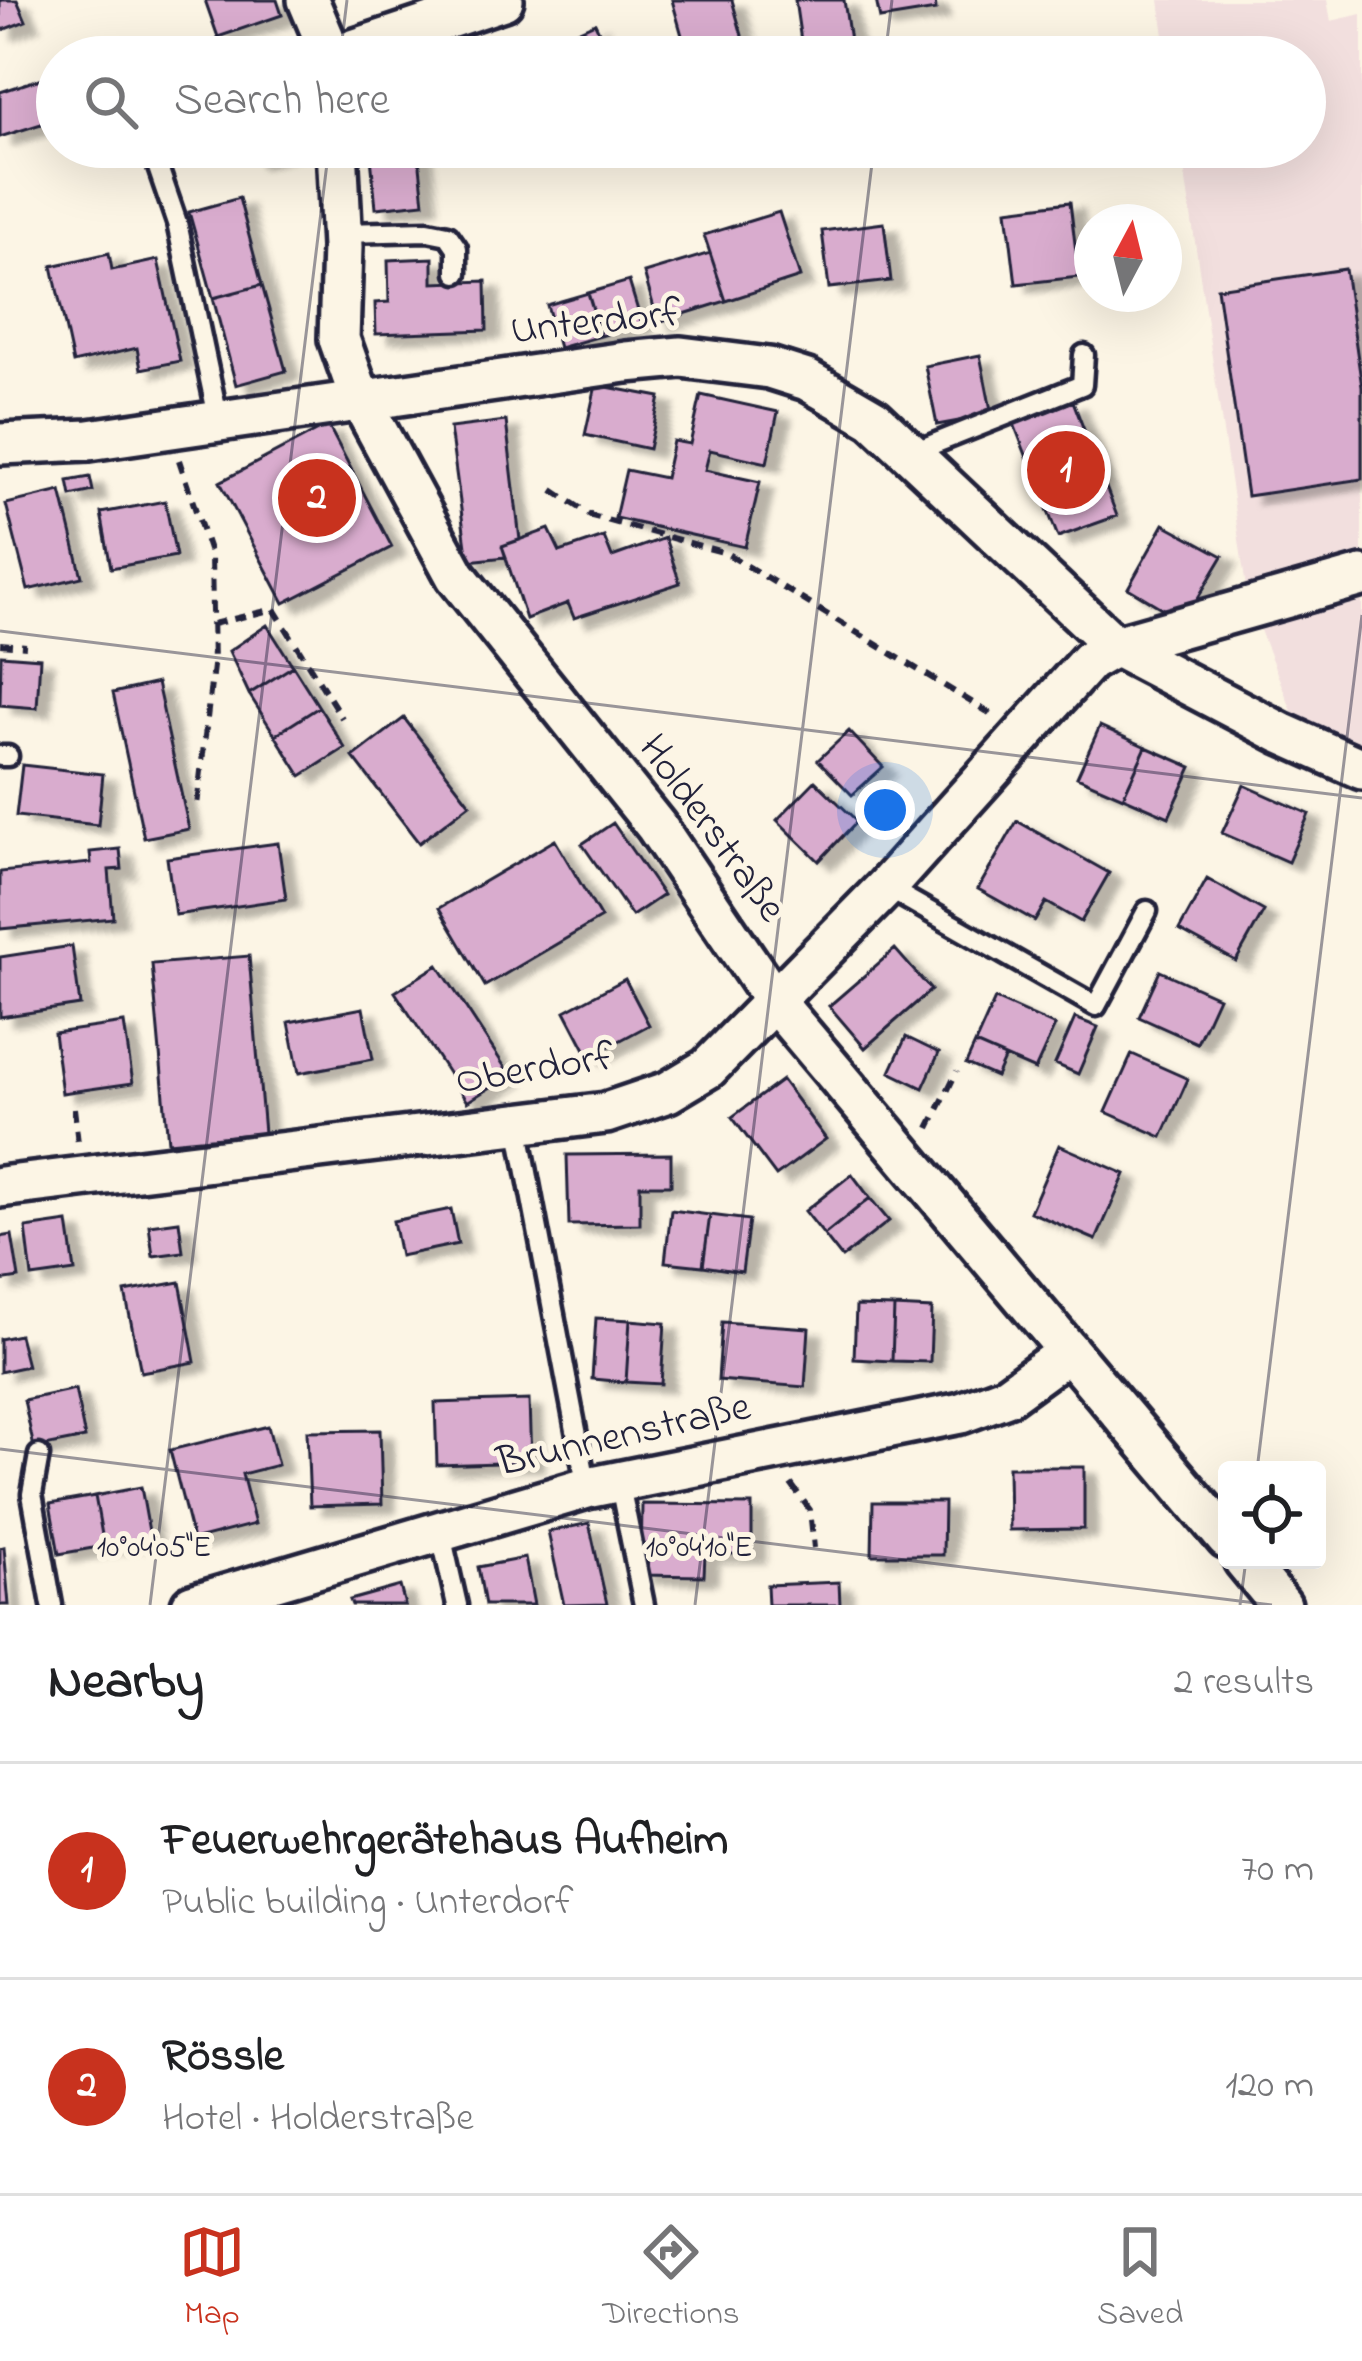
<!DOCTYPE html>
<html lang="en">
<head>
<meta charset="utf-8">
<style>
  :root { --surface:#fff; --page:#f2f2f2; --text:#202124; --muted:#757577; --line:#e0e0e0; --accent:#c8321e }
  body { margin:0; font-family:"Indie Flower",sans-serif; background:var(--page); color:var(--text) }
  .controls { position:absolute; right:36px; bottom:36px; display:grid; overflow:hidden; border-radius:12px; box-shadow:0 12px 48px #0002 }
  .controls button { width:108px; height:108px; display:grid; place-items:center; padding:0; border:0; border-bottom:3px solid var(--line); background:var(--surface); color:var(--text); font:60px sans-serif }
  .compass { position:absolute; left:1074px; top:204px; width:108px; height:108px; border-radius:50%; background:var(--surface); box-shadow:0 12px 48px #0002; rotate:7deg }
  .you { position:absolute; left:885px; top:810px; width:42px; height:42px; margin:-30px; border:9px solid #fff; border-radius:50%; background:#1a73e8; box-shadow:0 0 0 18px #1a73e833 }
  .badge { display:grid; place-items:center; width:78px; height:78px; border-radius:50%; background:var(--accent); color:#fff; font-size:39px; font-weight:700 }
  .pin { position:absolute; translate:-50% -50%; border:6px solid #fff; box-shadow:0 3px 12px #0006 }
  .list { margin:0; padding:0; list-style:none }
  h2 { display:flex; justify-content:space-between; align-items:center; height:156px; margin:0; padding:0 48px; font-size:51px }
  h2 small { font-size:39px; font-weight:400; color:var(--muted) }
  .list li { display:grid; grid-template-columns:78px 1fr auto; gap:36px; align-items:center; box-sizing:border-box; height:216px; padding:0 48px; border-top:3px solid var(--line) }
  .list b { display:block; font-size:45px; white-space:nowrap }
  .list p { margin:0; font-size:39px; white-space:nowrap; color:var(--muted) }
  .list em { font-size:39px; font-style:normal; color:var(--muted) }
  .icon { flex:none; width:66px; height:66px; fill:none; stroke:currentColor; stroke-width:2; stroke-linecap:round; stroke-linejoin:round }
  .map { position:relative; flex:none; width:1362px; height:1605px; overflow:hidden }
  .search { position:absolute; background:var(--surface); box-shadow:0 12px 48px #0002; left:36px; right:36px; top:36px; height:132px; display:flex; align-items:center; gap:30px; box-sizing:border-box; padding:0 42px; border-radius:66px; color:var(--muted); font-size:45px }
  .sheet { height:588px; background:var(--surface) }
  nav { display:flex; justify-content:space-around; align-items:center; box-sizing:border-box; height:168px; border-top:3px solid var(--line); background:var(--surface); font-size:33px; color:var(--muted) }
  nav a { display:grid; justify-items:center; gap:6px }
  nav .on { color:var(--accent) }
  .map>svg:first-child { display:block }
</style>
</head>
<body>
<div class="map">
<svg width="1362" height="1605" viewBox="0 0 1362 1605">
  <defs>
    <filter id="shadow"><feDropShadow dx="13" dy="8" stdDeviation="3" flood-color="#0004"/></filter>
  </defs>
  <rect width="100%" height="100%" fill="#fcf5e5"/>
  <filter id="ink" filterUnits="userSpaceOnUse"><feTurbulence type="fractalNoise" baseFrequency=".00833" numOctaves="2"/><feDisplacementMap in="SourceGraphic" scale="24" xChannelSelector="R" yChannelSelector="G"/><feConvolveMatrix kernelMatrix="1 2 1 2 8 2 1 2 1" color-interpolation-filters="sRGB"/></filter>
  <g filter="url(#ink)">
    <!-- built -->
    <path fill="#f2dfde" d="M1159,0h168l4,21 31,-7v550l-115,30 -66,-447h124v-90h-138z
      M1362,584v172l-63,-27 -45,-114z"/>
    <!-- building -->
    <path fill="#d9acce" stroke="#22223b" stroke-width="3" filter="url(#shadow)" d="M0,0h17l9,21 -26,10z
      M205,0h72l5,15 -64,22z
      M672,0h60l13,46 -41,11h-16z
      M795,0h49l6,41 -48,7z
      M876,0h59l1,10 -56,9z
      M595,23l16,34h-52l-6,-15z
      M40,79l14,41 -54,17v-45z
      M247,147h48l-44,13z
      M370,147h48l6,56 -48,5z
      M239,198l23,87 -49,13 -24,-86z
      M1070,202l9,75 -63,7 -9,-74z
      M779,212l21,65 -74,24 -22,-66z
      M884,223l7,58 -62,7 -7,-57z
      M109,253l3,17 46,-10 22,101 -39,8 -4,-21 -64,15 -21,-97z
      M710,253l16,48 -68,21 -14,-49z
      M433,258v25l53,-2 1,49 -111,4 -1,-31 14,-1 -1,-42z
      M1345,269l17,118v92l-115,17 -30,-208z
      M629,281l13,43 -41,12 -13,-43z
      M262,285l24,86 -50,14 -23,-87z
      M588,293l13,43 -42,12 -12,-43z
      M980,355l12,60 -55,10 -12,-59z
      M596,385l64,12 -11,52 -64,-14z
      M701,395l77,17 -11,51 -57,-13 -5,20 55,12 -15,65 -130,-29 11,-48 39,8 8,-37 17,3z
      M1073,401l44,115 -59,21 -44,-113z
      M506,421l14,119 -18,6 4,11 -38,4 -18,-133z
      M328,425l64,122 -108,56 -64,-121z
      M90,477l3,14 -22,5 -3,-15z
      M61,491l21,86 -54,13 -22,-86z
      M165,501l11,55 -65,12 -10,-55z
      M1164,524l59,32 -28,47 -27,9 -40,-24z
      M549,529l11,23 44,-15 8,20 53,-19 15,45 -106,35 -6,-15 -42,16 -24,-73z
      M267,625l26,41 -44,28 -20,-43z
      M1,655l39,3 -3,50 -37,-3z
      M293,666l26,41 -44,28 -26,-41z
      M157,683l32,146 -45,9 -31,-145z
      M319,707l26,41 -44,28 -26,-41z
      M404,718l66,86 -51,39 -66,-86z
      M1100,726l46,21 -23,50 -46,-20z
      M849,731l34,36 -31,28 -34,-35z
      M1146,747l46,20 -23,50 -46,-20z
      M22,765l81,9 -5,51 -82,-9z
      M815,781l42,40 -38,40 -42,-41z
      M1244,785l65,29 -21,48 -66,-29z
      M1017,821l92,52 -28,49 -35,-20 -11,19 -57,-32z
      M613,823l50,72 -31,21 -50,-72z
      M555,840l46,78 -116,68 -46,-78z
      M278,843l8,56 -111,16 -8,-57z
      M120,849l2,20 -13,1 4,48 -113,11v-57l91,-9 -1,-11z
      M1207,879l57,32 -28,50 -57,-31z
      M72,946l8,59 -80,12v-60z
      M895,949l36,41 -66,58 -36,-42z
      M249,956l15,177 -96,9 -16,-178z
      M438,965l72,110 -43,27 -72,-110z
      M1160,971l58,26 -21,46 -58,-26z
      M625,979l24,46 -60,32 -24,-46z
      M995,999l60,27 -20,44 -60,-26z
      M363,1008l10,51 -74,14 -10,-51z
      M1075,1018l23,9 -20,47 -23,-10z
      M124,1023l9,60 -71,10 -8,-60z
      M906,1037l33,16 -16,35 -33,-16z
      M975,1044l30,13 -9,20 -30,-13z
      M1132,1054l56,25 -26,58 -56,-25z
      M782,1080l44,59 -50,37 -44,-59z
      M1059,1145l66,29 -29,66 -66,-28z
      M671,1154v31h-31v39l-71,1 -2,-70z
      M852,1174l18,24 -46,37 -19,-24z
      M870,1198l19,23 -47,37 -18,-23z
      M451,1209l7,35 -58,12 -7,-35z
      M671,1210l39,5 -7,51 -38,-4z
      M710,1215l39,5 -7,52 -39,-6z
      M179,1221l4,31 -30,4 -4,-31z
      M68,1222l7,49 -43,6 -6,-49z
      M12,1235l7,43 -19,3v-44z
      M180,1282l15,80 -54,10 -16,-80z
      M856,1306l38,1 -2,54 -38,-2z
      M894,1307l38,2 -2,53 -38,-1z
      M596,1318l34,2 -4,62 -34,-3z
      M630,1320l35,3 -4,61 -35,-2z
      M722,1322l87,6 -4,59 -87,-7z
      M19,1335l8,31 -27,6v-33z
      M75,1389l10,49 -51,10 -10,-48z
      M529,1400l2,62 -94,3 -2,-62z
      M268,1426l10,39 -36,9 13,50 -62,16 -23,-90z
      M380,1430l2,74 -72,2 -3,-75z
      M1008,1467h76v62l-75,1z
      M141,1487l9,50 -46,9 -9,-50z
      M95,1496l9,50 -45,8 -9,-50z
      M873,1502h71l-1,53h-71z
      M642,1504l110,1v49h-47l-1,22 -63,-1z
      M589,1523l18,81 -43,1 -16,-73z
      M4,1547l5,58h-9v-57z
      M525,1558l9,47h-49l-7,-38z
      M839,1582l1,23h-72l-1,-20z
      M400,1586l5,19h-53l-2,-5z"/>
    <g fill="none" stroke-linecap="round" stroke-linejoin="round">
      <!-- service casing -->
      <g stroke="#22223b" stroke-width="27">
        <path id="service" d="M103,52l3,5
          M151,147l26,76 42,199
          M342,233l86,-2 20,4 9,13v25
          M911,453l171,-68 2,-30
          M0,756h8
          M886,887l210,119 51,-95
          M518,1125l69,363
          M39,1455l-7,39 20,111
          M619,1480l25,125
          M440,1530l17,75"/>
      </g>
      <!-- minor casing -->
      <g stroke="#22223b" stroke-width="48">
        <path id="minor" d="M308,0l24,57
          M332,57l171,-57
          M337,147l5,100 -3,92 22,62 95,175 200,250 119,176 452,537
          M0,444l89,-4 537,-78 55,-5 88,11 38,12 67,39 241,227 166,87 81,36
          M0,1187l606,-74 62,-21 40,-24 178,-181 203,-226 26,-15 247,-70
          M1244,1560l37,45
          M192,1605l395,-117 374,-75 46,-17 62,-45"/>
      </g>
      <!-- path -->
      <path stroke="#22223b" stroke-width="6" stroke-dasharray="12 9" stroke-linecap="butt" d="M179,460l32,96 2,110 -16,140
        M553,490l39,26 134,37 265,161
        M213,624l61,-15 68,109
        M0,644l26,2
        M74,1108l4,35
        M929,1128l28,-57
        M791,1484l19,26 4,38"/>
      <!-- service -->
      <use href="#service" stroke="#fcf5e5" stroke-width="18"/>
      <!-- minor -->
      <use href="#minor" stroke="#fcf5e5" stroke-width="39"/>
    </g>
  </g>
  <!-- ticks -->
  <path fill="none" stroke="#22223b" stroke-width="3" stroke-opacity="0.45" d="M340,57l7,-57M885,57l7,-57M0,631l1362,167M0,1449l1272,156M1257,1470l105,-855M150,1605l179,-1458M695,1605l179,-1458M1240,1605l6,-45"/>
  <g text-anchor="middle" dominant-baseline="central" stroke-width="10" stroke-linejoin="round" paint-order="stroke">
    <!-- street labels -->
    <g font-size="42" fill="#22223b" stroke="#fcf5e5">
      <text transform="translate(596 323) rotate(-6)">Unterdorf</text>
      <text transform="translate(711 829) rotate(54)">Holderstraße</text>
      <text transform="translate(535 1070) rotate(-9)">Oberdorf</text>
      <text transform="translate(624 1436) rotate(-13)">Brunnenstraße</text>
    </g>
  </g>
  <g font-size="30" text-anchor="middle" fill="#22223b" stroke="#fcf5e5" stroke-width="10" stroke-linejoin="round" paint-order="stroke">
    <text x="154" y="1556">10°04'05"E</text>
    <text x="699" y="1556">10°04'10"E</text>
  </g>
</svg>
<div class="controls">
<button><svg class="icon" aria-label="locate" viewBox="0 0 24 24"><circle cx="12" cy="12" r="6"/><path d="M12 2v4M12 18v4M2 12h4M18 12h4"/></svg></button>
</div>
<svg class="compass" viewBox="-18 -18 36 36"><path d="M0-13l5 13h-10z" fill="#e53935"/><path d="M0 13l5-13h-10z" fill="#757577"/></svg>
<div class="you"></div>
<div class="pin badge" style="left:1066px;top:470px">1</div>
<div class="pin badge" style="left:317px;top:498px">2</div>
<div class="search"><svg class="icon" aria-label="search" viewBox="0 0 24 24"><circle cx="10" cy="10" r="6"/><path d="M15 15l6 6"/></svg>Search here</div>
</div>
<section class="sheet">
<h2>Nearby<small>2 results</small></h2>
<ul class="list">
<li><span class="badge">1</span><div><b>Feuerwehrgerätehaus Aufheim</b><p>Public building · Unterdorf</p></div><em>70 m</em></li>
<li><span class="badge">2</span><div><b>Rössle</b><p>Hotel · Holderstraße</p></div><em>120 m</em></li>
</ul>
</section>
<nav>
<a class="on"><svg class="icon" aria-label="map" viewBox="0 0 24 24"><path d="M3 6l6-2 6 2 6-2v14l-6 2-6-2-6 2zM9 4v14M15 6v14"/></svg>Map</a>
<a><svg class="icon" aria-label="directions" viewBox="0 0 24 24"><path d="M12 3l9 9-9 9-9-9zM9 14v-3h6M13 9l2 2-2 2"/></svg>Directions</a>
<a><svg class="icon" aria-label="saved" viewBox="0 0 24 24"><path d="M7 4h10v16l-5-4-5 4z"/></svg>Saved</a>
</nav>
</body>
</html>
